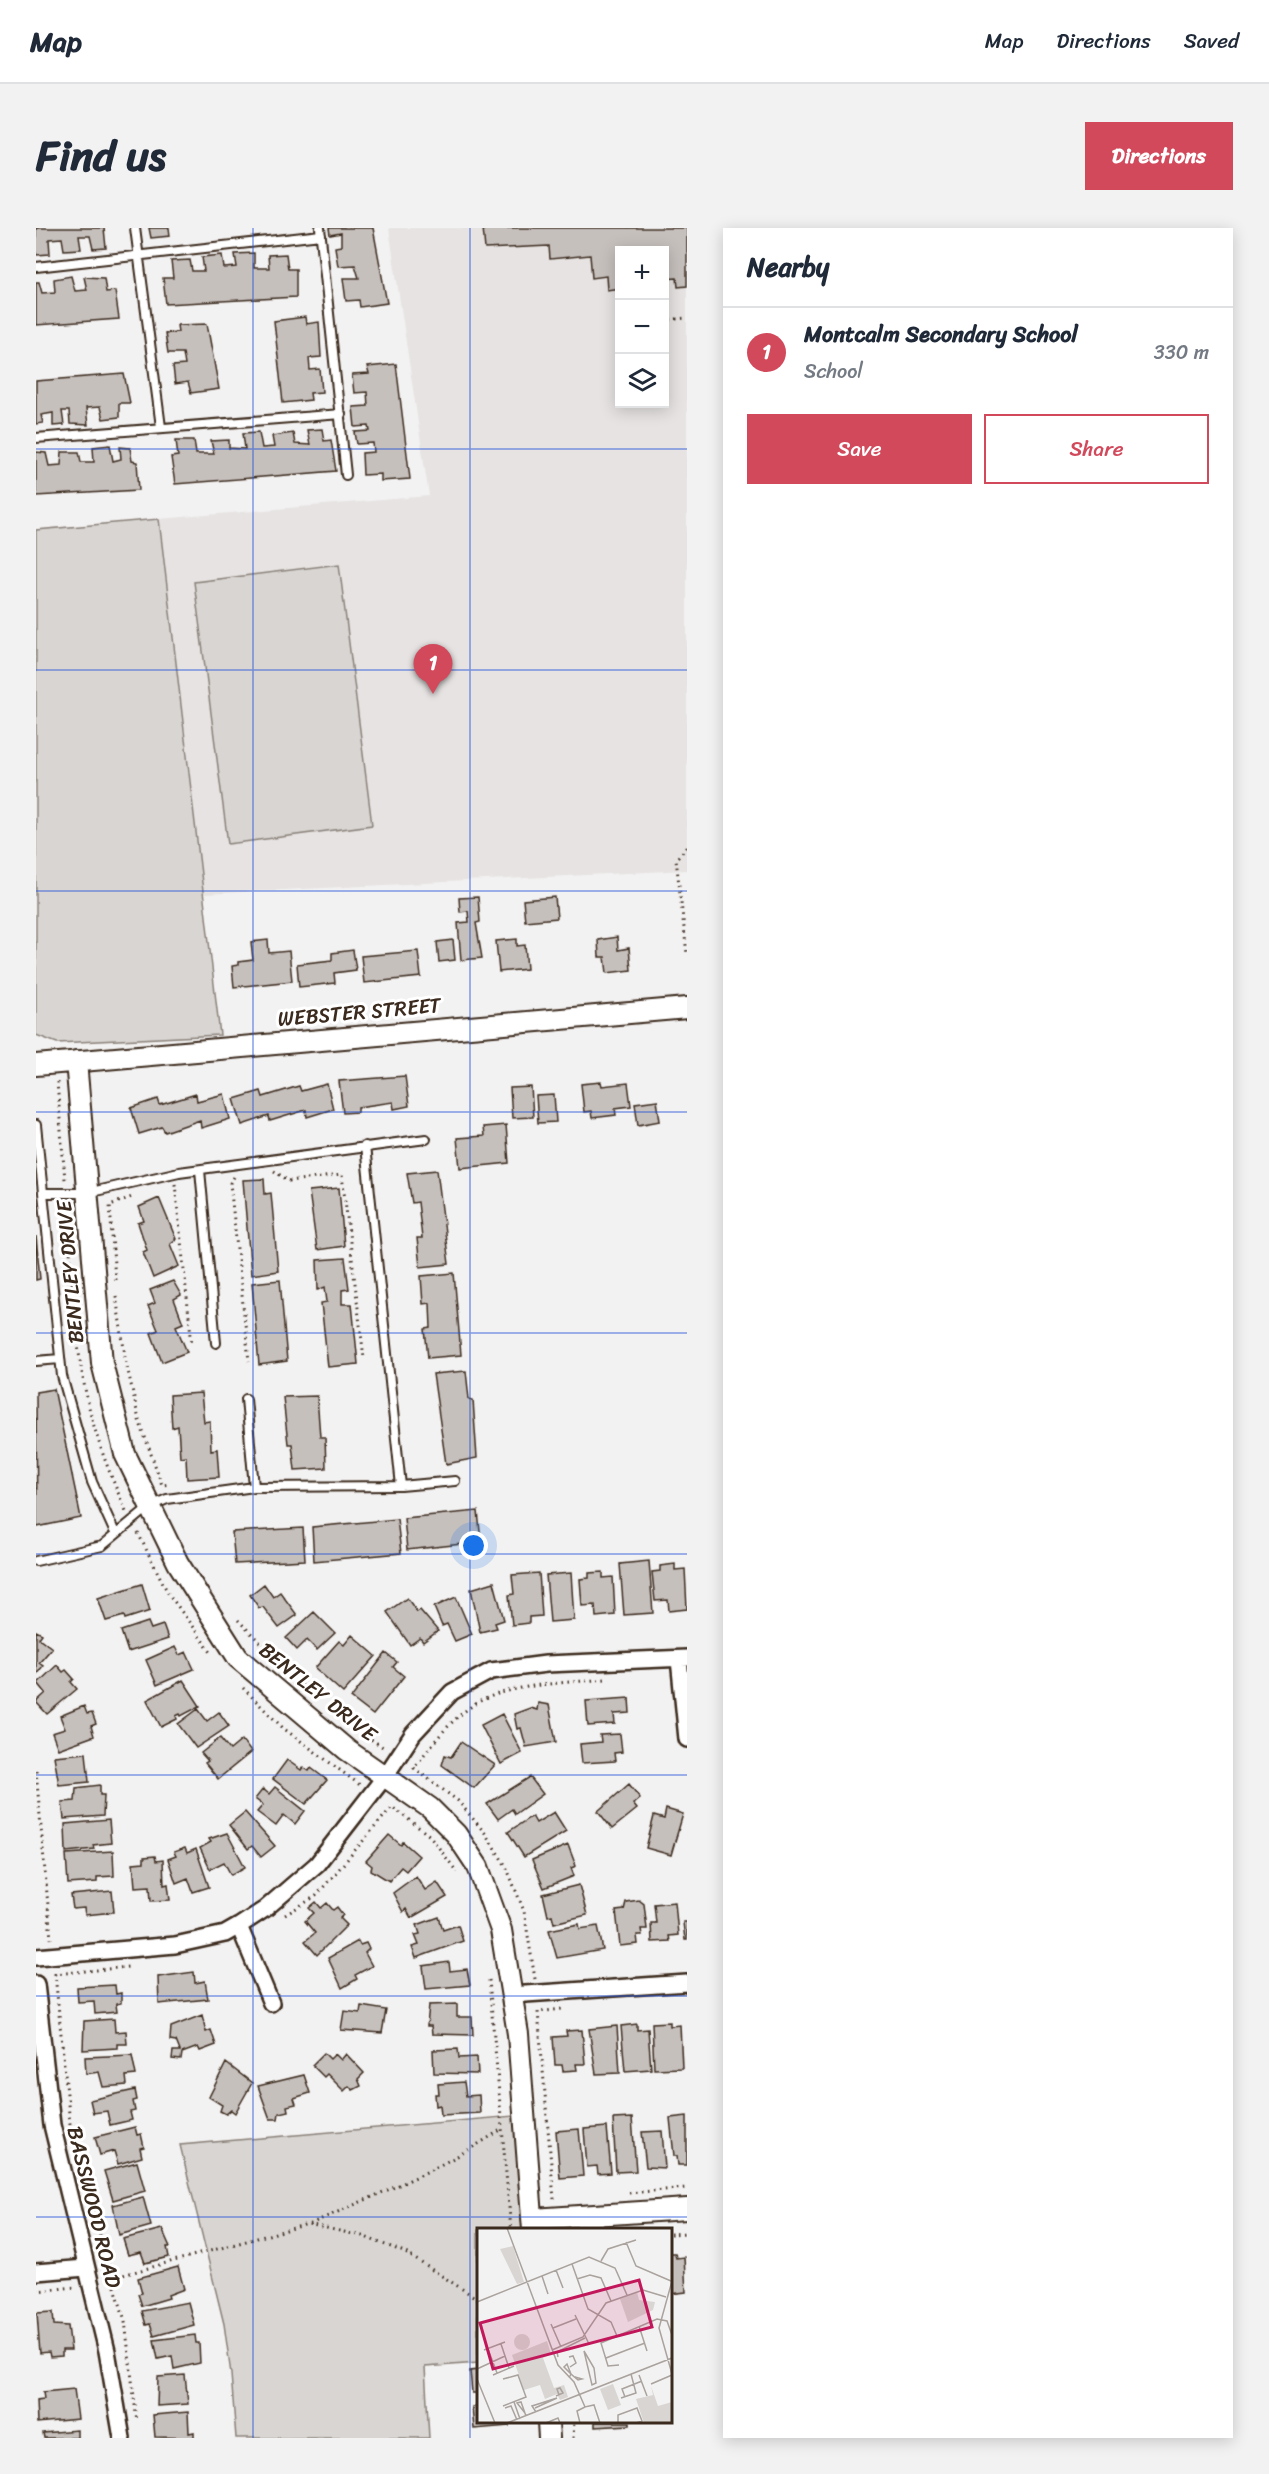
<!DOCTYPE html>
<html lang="en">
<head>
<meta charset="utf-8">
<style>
  :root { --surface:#fff; --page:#f2f2f3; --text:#1f2937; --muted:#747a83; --line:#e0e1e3; --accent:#d1495b }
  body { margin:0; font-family:Sriracha,sans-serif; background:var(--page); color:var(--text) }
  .controls { position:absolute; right:18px; top:18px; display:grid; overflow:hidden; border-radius:0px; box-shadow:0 3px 15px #0003 }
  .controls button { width:54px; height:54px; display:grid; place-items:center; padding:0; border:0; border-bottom:2px solid var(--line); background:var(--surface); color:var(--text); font:30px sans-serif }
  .you { position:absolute; left:438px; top:1318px; width:21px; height:21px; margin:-15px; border:4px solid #fff; border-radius:50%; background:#1a73e8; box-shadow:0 0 0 9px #1a73e833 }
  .badge { display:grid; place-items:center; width:39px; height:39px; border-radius:50%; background:var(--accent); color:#fff; font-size:20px; font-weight:700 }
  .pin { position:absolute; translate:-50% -50px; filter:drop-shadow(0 2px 3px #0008) }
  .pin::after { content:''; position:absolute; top:32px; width:21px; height:18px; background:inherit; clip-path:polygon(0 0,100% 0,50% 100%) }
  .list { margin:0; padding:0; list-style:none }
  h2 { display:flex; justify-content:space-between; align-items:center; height:78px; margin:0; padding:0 24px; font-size:26px }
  h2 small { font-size:20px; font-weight:400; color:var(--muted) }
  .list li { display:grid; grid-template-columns:39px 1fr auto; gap:18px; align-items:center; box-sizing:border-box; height:90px; padding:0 24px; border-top:2px solid var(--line) }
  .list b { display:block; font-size:22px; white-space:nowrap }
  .list p { margin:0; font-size:20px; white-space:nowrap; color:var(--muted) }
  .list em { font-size:20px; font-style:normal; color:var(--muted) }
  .actions { display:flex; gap:12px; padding:18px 24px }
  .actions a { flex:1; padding:14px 0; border:2px solid var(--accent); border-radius:0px; text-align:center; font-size:21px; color:var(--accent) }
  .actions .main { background:var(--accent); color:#fff }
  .icon { flex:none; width:33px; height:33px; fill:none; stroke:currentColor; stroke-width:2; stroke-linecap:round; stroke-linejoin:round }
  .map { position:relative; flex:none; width:651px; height:2210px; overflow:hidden; border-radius:0px }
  header { display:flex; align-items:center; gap:36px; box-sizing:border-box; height:84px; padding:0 30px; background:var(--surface); border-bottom:2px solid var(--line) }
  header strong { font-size:28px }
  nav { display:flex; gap:33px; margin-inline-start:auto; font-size:21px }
  .intro { display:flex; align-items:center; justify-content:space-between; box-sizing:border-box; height:144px; padding:0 36px }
  h1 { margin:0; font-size:42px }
  .button { padding:15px 27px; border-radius:0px; background:var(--accent); color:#fff; font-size:21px; font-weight:700 }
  main { display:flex; gap:36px; padding:0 36px }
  aside { flex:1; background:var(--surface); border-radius:0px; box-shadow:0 3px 15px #0003 }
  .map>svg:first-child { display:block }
</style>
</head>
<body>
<header>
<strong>Map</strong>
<nav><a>Map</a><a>Directions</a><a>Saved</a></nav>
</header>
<div class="intro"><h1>Find us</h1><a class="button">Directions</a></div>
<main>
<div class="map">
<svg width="651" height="2210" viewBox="0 0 651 2210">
  <rect width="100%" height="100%" fill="#f3f2f2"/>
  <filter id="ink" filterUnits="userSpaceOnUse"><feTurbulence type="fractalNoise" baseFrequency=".0167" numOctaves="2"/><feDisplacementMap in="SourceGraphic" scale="12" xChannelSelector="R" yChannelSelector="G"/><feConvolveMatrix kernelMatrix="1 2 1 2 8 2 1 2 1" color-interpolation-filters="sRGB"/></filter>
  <g filter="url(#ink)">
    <!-- built -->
    <path fill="#e6e3e2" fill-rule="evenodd" d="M353,0h298v642l-483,24 -45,-375 270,-23zM584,22h44v154h-44z"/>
    <!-- green -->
    <path fill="#d8d5d2" stroke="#8a8078" stroke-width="1.5" d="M123,291l61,516 -163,8 -21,-8v-505z
      M303,336l33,261 -144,19 -34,-262z
      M478,1888l9,113 -45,1v133l-53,4 4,71h-193l-5,-64 -7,-50 -44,-179z"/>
    <!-- building -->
    <path fill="#c6c0bd" stroke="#3b2a1e" stroke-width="1.5" d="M0,0h68l2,20 -13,1 -3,-13h-11l2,13 -17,1 -2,-12 -13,1 1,15 -14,1z
      M113,0h20l1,8 -19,2z
      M293,0h44l14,75 -27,4 -1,-7 -13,1 -3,-23h16l-4,-13 -17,1 -3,-19 6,-1v-13l-11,2z
      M447,0h204v58l-9,1 -1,-9 -13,1v-29h-44v38l-13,2 -1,-14 -14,2 -2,-23 -40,4 -1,-13 -64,3z
      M218,25v15h15l-1,-13 18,-1 2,15h8v28l-130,7 -3,-26h10l-2,-17 19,-1 2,11h12l-2,-14 20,-2 2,13 13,-1 -2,-13z
      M35,48l4,15 12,-1 -3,-13 20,1 2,14 9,-1 4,28 -83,6v-43h3l3,11 13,-1 -1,-13z
      M269,89l1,7 13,-2 2,35 -12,1 1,12 10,-1 2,23 -12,1 1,7 -28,3 -9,-82z
      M171,96l12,65 -28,4 -3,-11 -13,2 -2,-18 12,-1 -2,-12h-15l-3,-20 13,-1 -1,-7z
      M360,136l14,115 -29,2v-7l-18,1 -1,-22 12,-1 -1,-9 -16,1 -2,-12 15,-1 -1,-5 -14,1 -2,-20 15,-1 -1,-14 -13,1 -2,-18 17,-1 -2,-7z
      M88,146l6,29h-11v14l-16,2 -3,-12 -14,1 2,17 -18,-1 -1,-13h-7l2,14 -11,1v-13l-12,2 2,8 -7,1v-43z
      M286,201l2,12 7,-1 5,31 -161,13 -4,-27 7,-1 -2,-16h18l2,14h18l-3,-13 18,-1v8l16,1 -2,-16 16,-1 3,16 12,-1 -2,-11 21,-3 2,11 15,1 -3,-15z
      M74,217l3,16 8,-2 -1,-12 10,1 2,13 5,1 2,28 -103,6v-44l10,1 3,13 12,-1 1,-13h17l2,10h13l-1,-15z
      M442,669l2,25 -4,1 6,35 -21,2 -3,-37 11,-1 -1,-11 -8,1 -1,-14z
      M519,669l2,21 -32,3 -2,-21z
      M581,709l1,13 11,-2 2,22 -24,3 -2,-16h-6l-1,-17z
      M481,711v7l8,-1 2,24 -28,3 -3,-31z
      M232,712l1,13 20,-2 3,30 -58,6 -2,-21 6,-1v-3l15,-2 -2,-18z
      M417,712l2,20 -16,2 -2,-20z
      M317,722l3,20 -22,3 1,10 -36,4 -2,-23 35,-4v-7z
      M382,723l3,26 -57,6 -3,-27z
      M369,848l4,30 -15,3 -1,-7 -35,5v5l-15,1 -4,-32z
      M565,854l1,4 26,-3 3,23 -16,2 1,7 -24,3 -1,-7 -7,1 -3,-28z
      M291,856l6,25 -26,8 -1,-7 -36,11 -1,-5 -27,9 -8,-26 27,-8 2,6 36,-11 2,5z
      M495,859l2,30 -21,1 -2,-30z
      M160,866l1,7 27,-7 6,25 -29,9 -1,-8 -35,12 -3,-5 -23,7 -8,-26 27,-9 2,6z
      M518,867l2,27 -18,1 -2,-27z
      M621,872l3,21 -22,4 -3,-22z
      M470,897l3,38 -49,5 -3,-30 27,-2 -1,-9z
      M401,942l12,94 -29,3 -3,-29h5l-4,-36 -6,1 -5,-30z
      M228,951l1,15 6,-1 7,78 -27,4 -8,-95z
      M303,960l5,58 -27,4 -8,-59z
      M123,970l17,41 -6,5 9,22 -26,12 -10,-26 4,-2 -9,-27 6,-2 -5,-14z
      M0,1008l4,43 -4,1z
      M309,1030l4,31 -7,1v14h10l6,60 -30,3 -7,-64 6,-1 -2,-15 -7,3 -1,-30z
      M418,1045l7,82 -33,3 -3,-29 6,-1 -1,-25 -7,1 -2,-28z
      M244,1052l7,81 -28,4 -7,-82z
      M137,1053l8,14 -7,4 9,24 -7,3 11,26 -25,10 -11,-29 7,-3 -10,-24 7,-3 -5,-13z
      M430,1143l3,28 4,1 4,58 -31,6 -13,-90z
      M18,1161l27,129 -44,9 -1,-135z
      M165,1165l3,29 6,-1 1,29 6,-1 2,28 -32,2 -1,-23 -6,1 -2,-31 -6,2 -2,-33z
      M281,1168l3,41h5l1,31 -31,2 -3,-26h-4l-5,-47z
      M442,1283l3,31 -74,8 -3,-32z
      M361,1291l4,34 -87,8 -2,-34z
      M267,1300l2,32 -70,4 -3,-32z
      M613,1333l4,52 -29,2 -4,-51z
      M639,1336v6l10,-1 2,40 -18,2 -1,-11 -13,1 -3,-29 8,-1v-5z
      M567,1344v6l10,-1 2,38 -19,2 -1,-12 -13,1 -2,-27 9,-1v-5z
      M503,1345l3,43 -13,1v6l-17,2 -3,-30 5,-1 -2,-19z
      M535,1345l3,47 -24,2 -4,-47z
      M458,1354l10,38 -9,3 2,5 -17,4 -9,-43z
      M106,1356l8,27 -25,8 -1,-3 -18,5 -8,-23z
      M228,1356l9,13 7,-5 17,23 -18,13 -16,-21 -4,1 -9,-13z
      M420,1369l16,37 -17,7 -8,-17 -5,2 -8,-19z
      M371,1370l10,14 3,-2 18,21 -15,11 -3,-4 -10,7 -23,-33z
      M278,1384l21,21 -18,17 -10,-10 -10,10 -11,-12z
      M112,1394l3,7 12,-4 5,14 -40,13 -7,-21z
      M0,1403l6,3 -3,4 13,10 -13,15 4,3 -7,9z
      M316,1407l24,21 -33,37 -28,-25 24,-27 5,4z
      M139,1419l4,8 7,-3 8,17 -37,16 -11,-25z
      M350,1425l11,9 -4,5 11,9 -31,39 -22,-17z
      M21,1437l6,7 3,-2 8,9 -3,3 6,7 -30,25 -11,-12 10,-9 -8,-10z
      M147,1452l17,26 -19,10 -1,-2 -4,2 1,3 -16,8 -14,-27z
      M593,1470l1,15 -16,1 1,10 -27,2 -2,-25z
      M502,1475l11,2 7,37 -30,5 -5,-19 -4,1 -3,-15 16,-6 7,2z
      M48,1478l3,8 5,-1 4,11 -5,2 3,10 -36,13 -6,-16 13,-4 -5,-13z
      M162,1481l9,12 12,-9 10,14 -33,22 -18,-24z
      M466,1486l20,39 -21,11 -20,-39z
      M584,1506l2,18 -8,1 1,8 -33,2 -2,-19 21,-2 -1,-7z
      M184,1510l10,12 12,-10 9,12 -33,27 -13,-16 3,-2 -7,-8z
      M425,1514l34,23 -21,23 -32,-23 3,-10 6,2z
      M50,1525l3,29 -30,3 -5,-29z
      M251,1532l14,10 2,-3 6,4 2,-3 16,12 -21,24 -33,-25z
      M494,1549l13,17 -28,20 -3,-5 -14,10 -11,-15z
      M593,1556l11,14 -7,6 4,5 -25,20 -14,-18z
      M64,1557v10h4l-1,21 -39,3 -2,-17 13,-1 1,-13z
      M239,1559l30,24 -10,13 -11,-9 -8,11 -19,-14 6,-7 -8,-6 8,-10 6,5z
      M630,1581l17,5 -12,41 -25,-7 8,-32 10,3z
      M209,1584l30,34 -14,11 -9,-11 -4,3 -19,-24z
      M518,1584l12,19 -42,26 -16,-25 24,-16 4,7z
      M73,1592l2,23 -18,2 1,4 -28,3 -1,-28z
      M191,1605l18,34 -14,8 -7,-13 -14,7 -10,-21 11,-6 -2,-3z
      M353,1607l12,10 2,-3 16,14 -13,15 -5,-4 -12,14 -18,-11 1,-4 -6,-5z
      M532,1617l8,21 -5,2 3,8 -30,12 -12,-28z
      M149,1620l2,5 9,-4 13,38 -16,5 -5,-14 -12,5 -8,-24 8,-3 -2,-4z
      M77,1623l1,25 -17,1v5l-29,2 -2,-30z
      M119,1628l1,5 7,-1 1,25 4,-1 2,16 -19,1 -1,-15 -15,1 -2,-24 11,-1v-5z
      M380,1648l9,14 12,-8 10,15 -36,21 -5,-9 -3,3 -10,-19z
      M543,1657l8,30 -33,8 -2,-8 -4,1 -5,-22z
      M76,1663l2,21 -29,3 -1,-7 -11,1 -2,-14z
      M603,1672l5,4 3,25h-6l1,6h-5l1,9 -18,2 -4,-35 8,-1 2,-8z
      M280,1674l5,6 6,-5 6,7 4,-3 6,8 -3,3 7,7 -30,30 -12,-14 10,-8 -10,-12 9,-8 -5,-5z
      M639,1674l3,33 -9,1 1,5 -18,1 -1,-19h5l-2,-19z
      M403,1689l4,13 15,-5 5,16 -47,17 -4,-11 7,-2 -4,-10 5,-1 -3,-9z
      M647,1694h4v18h-2z
      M543,1696l1,5 18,-3 5,24 -46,8 -8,-28z
      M322,1713l2,4 6,-2 3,6 -4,4 7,13 -17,9 2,4 -15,9 -14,-30z
      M413,1734l1,9 17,-2 3,16 -44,4 -3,-23z
      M158,1744l1,11 10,-2 3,18 -49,5 -1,-27z
      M79,1757l1,9 5,-1v10l-5,1 1,8 -22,2 -1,-13 -16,1 -1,-15z
      M421,1776v13h15l1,18 -41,-1 -1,-8h-4l2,-21z
      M325,1778l25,4 -4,23 -41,-3 3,-19 16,2z
      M166,1787l4,17 5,-2 5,15 -16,6 -2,-4 -16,6 -1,7 -9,-1 1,-8h7l-4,-10 -6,-1 1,-13z
      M78,1791l1,13 11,-1 1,13h-10v4l-34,2 1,-29z
      M634,1794v4l10,-1 2,43 -28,1 -2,-46z
      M601,1796v6l11,-1 3,40 -26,2 -4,-45z
      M581,1798l3,47 -24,1 -7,-45z
      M546,1802l3,34h-9l1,6 -14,1 -1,-6h-7l-2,-28 14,-1 -1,-5z
      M422,1821l1,9 18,-1 1,17 -44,-1 -1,-23z
      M288,1825l6,6 5,-5 6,6 5,-6 18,19 -6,6 3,7 -8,4 -4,-4 -5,5 -17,-17 -3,3 -12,-12z
      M96,1827l4,20 -10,1 1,9 -24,2 -4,-15 -13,2 -1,-17z
      M190,1835l26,20 -17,30 -4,-3 -5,4 -6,-3 2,-6 -13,-8z
      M268,1847l6,18 -16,5 2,6 -9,2 1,5 -9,2 -1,6h-8l-12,-33z
      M428,1854l2,14 13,-1 1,18 -39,2 -1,-10 -4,1 -1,-12h4l-1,-10z
      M99,1862l2,10 -4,1 2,10 -5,1 2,8 -22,5 -3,-14 -14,2 -3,-13z
      M651,1888v49h-9l-1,-9h-3l-4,-38z
      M596,1890l4,53 -20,1 -3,-53z
      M99,1899l2,8 4,-1 3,13 -4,1 2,9 -24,7 -4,-13 -14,4 -5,-18z
      M571,1899l4,46 -13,1 -1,-8 -10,1 -3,-38z
      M543,1901l4,47 -23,2 -4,-47z
      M626,1903l3,37 -19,-1 -4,-35z
      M101,1934l8,29 -32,9 -9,-29z
      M107,1969l8,29 -32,9 -6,-30z
      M126,2001l8,18h-3l2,10 -24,6 -4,-11 -13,3 -5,-16z
      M634,2025h5l1,5 8,-1 2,35 -16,2z
      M142,2039l6,22 -16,6 1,3 -27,8 -4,-12 4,-1 -4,-15z
      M152,2074l6,23 -40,11 -4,-12 -4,1 -4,-14z
      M17,2084l1,13 14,1 3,24h-9v6l-12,1 -1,-5 -9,1 -3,-40z
      M159,2107l1,8h3l1,20 -26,6 -2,-13 -14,3 -4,-19z
      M442,2142v23h-6l-2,-22z
      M149,2147l3,29 -31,2 1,-29z
      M38,2161l4,30 -41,4 -1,-23 8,-1 -1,-7z
      M442,2178v16h31v4l-35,3 -2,-22z
      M152,2184l1,21 5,-1v6l-39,-1 -2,-22z
      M559,2194h35v3l-35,2z
      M41,2202v8h-33l-1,-5z"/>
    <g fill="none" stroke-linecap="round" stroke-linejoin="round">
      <!-- service casing -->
      <g stroke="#3b2a1e" stroke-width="12">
        <path id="service" d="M99,0l26,199
          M284,0l26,247
          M0,39l285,-32
          M0,210l305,-24
          M0,897l26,251 30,106 23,51
          M329,918l36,340
          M164,942l16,173
          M7,965h44l92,-21 247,-33
          M0,1133l24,-2
          M210,1171l8,88
          M0,1333l66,-15 47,-39 18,-8 87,-12 147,-1 54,-5"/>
      </g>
      <!-- minor casing -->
      <g stroke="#3b2a1e" stroke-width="20">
        <path id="minor" d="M643,1431l8,80
          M203,1698l32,77
          M0,1729l139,-12 50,-11 14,-8 26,-17 52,-45 69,-89 27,-41 39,-42 39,-21 55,-7 141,-6
          M0,1756l16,141 55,226 15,87
          M475,1767l176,-12
          M0,2044l50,-4"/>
      </g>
      <!-- tertiary casing -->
      <g stroke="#3b2a1e" stroke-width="24">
        <path id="tertiary" d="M40,833l26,302 23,91 53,109 60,95 109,92 83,58 26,26 22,33 23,63 17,104 15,196
          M0,837l651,-57
          M497,1991l154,-10
          M512,2194l1,16"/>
      </g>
      <!-- path -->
      <path stroke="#3b2a1e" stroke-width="3" stroke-dasharray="1.5 4.5" stroke-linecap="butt" d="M628,92l23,-2
        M651,619l-11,12 11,95
        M21,854l8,98
        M238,943l15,10 53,-6 22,183
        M198,949l-4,6 19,178
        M139,956l17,161
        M31,977c5,64 6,130 20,193 8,39 23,77 39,113
        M79,1052l-5,-75 22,-8
        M80,1068l10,66 13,58 23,65 8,-1
        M102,1305l30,60 45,62
        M202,1392l67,68
        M207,1460l40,40 77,57
        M310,1495l40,26
        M0,1543l15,168
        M249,1687l31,-19 76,-89 38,29 27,36
        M499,1751l-11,-68 -18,-45 -21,-33 -27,-32 -44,-33c19,-25 43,-58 73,-70 36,-15 80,-15 119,-19
        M453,1752l22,250
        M34,1896l-15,-150 73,-7
        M47,1949l42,144 12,101
        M593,1965l58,-5
        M518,1971l-16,-187 24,-3
        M274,1996c66,-29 132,-55 192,-95
        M634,2006l17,-1
        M76,2050l196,-54 54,12 42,16 74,47
        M0,2063l40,-4
        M537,2210l1,-16"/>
      <!-- service -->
      <use href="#service" stroke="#fff" stroke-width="8"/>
      <!-- minor -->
      <use href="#minor" stroke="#fff" stroke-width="15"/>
      <!-- tertiary -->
      <use href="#tertiary" stroke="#fff" stroke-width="20"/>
    </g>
  </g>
  <!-- grid -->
  <path fill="none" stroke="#1d4ed8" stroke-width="1.5" stroke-opacity="0.55" d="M217,0v2210M434,0v2210M0,221h651M0,442h651M0,663h651M0,884h651M0,1105h651M0,1326h651M0,1547h651M0,1768h651M0,1989h651"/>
  <g text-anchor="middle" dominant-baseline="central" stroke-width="6" stroke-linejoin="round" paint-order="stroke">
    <!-- street labels -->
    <g font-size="21" fill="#3b2a1e" stroke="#fff">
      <text transform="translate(323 784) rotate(-5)">WEBSTER STREET</text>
      <text transform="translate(34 1044) rotate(-95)">BENTLEY DRIVE</text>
      <text transform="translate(282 1464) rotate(39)">BENTLEY DRIVE</text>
      <text transform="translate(58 1979) rotate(76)">BASSWOOD ROAD</text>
    </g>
  </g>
  <!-- overview -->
  <g transform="translate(441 2000)">
    <rect width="195" height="195" fill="#f3f2f2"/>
    <path d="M36,18l11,36 -7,2 -17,-35zM160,64l2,8 16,2 -2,8 -25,12 -8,-23zM37 114a8 8 0 1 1 16 0a8 8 0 1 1-16 0ZM70,113l4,13 -8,4 11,30 10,-3 4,12 -8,3 -3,-6 -12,5 -5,-14 -16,5 -12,-35zM136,156l8,21 -13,5 -8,-21zM174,158l7,20 14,-4v21h-28l-8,-24 17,-4z" fill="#d8d5d2"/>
    <path fill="none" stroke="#a9a29d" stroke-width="1.5" d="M30,0l51,137 16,17 11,25 9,-2 6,18M149,14l10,24 35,15M124,33l7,-12 28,-9M95,36l16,45 23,13 6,14M79,42l7,18M65,48l6,18M100,51l13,-4 11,3 10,23M195,53l-13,47 13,46M0,74l112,-45 26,11 12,27M98,87l14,29M74,96l10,23M162,98l8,25M76,100l23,-9M24,116l8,24M11,121l9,24M7,122l21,-8M75,122l31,-13 23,-34 37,-13 23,7M107,123l10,17 2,15 -4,2zM81,129l-1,-5 28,-14M92,129l4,-1 3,7 -6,4M129,130l39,-15M142,137l-11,1 -7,-23 56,-24 10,2 5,14M0,141l28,-13M16,147l21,-9M162,147l8,21M92,150l2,-4 -7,-7 3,-3 4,10 7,6 4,-1 -7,-2M0,151l18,44M174,156l21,-9M79,168l7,-3 -3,-5 -3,1 2,6M148,169l-3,-8 20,-8M144,170l15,-5 -5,-19M37,174l6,17M26,178l23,-9 -8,-22 -15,4M28,180l6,-2 6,14M58,180l22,-10M59,184l-4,-6 25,-8M48,185l-8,-10 4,-1 5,14M30,195l165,-65M69,195l12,-5 2,5M103,195l-3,-12 8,-4M141,195v-8l19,-7 5,13 -6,2"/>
    <path fill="#c2185b" fill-opacity="0.15" stroke="#c2185b" stroke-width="3" d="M162,52l13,47 -159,42 -13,-46z"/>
    <rect width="195" height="195" fill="none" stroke="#3b2a1e" stroke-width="3"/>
  </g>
</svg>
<div class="controls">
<button>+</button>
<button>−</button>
<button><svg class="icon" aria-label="layers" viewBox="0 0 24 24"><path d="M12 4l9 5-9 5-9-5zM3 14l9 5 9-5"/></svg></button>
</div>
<div class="you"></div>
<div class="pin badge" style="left:397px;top:466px">1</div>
</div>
<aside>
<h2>Nearby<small></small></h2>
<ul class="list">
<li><span class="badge">1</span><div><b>Montcalm Secondary School</b><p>School</p></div><em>330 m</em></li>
</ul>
<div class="actions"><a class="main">Save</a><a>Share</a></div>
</aside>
</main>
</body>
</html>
